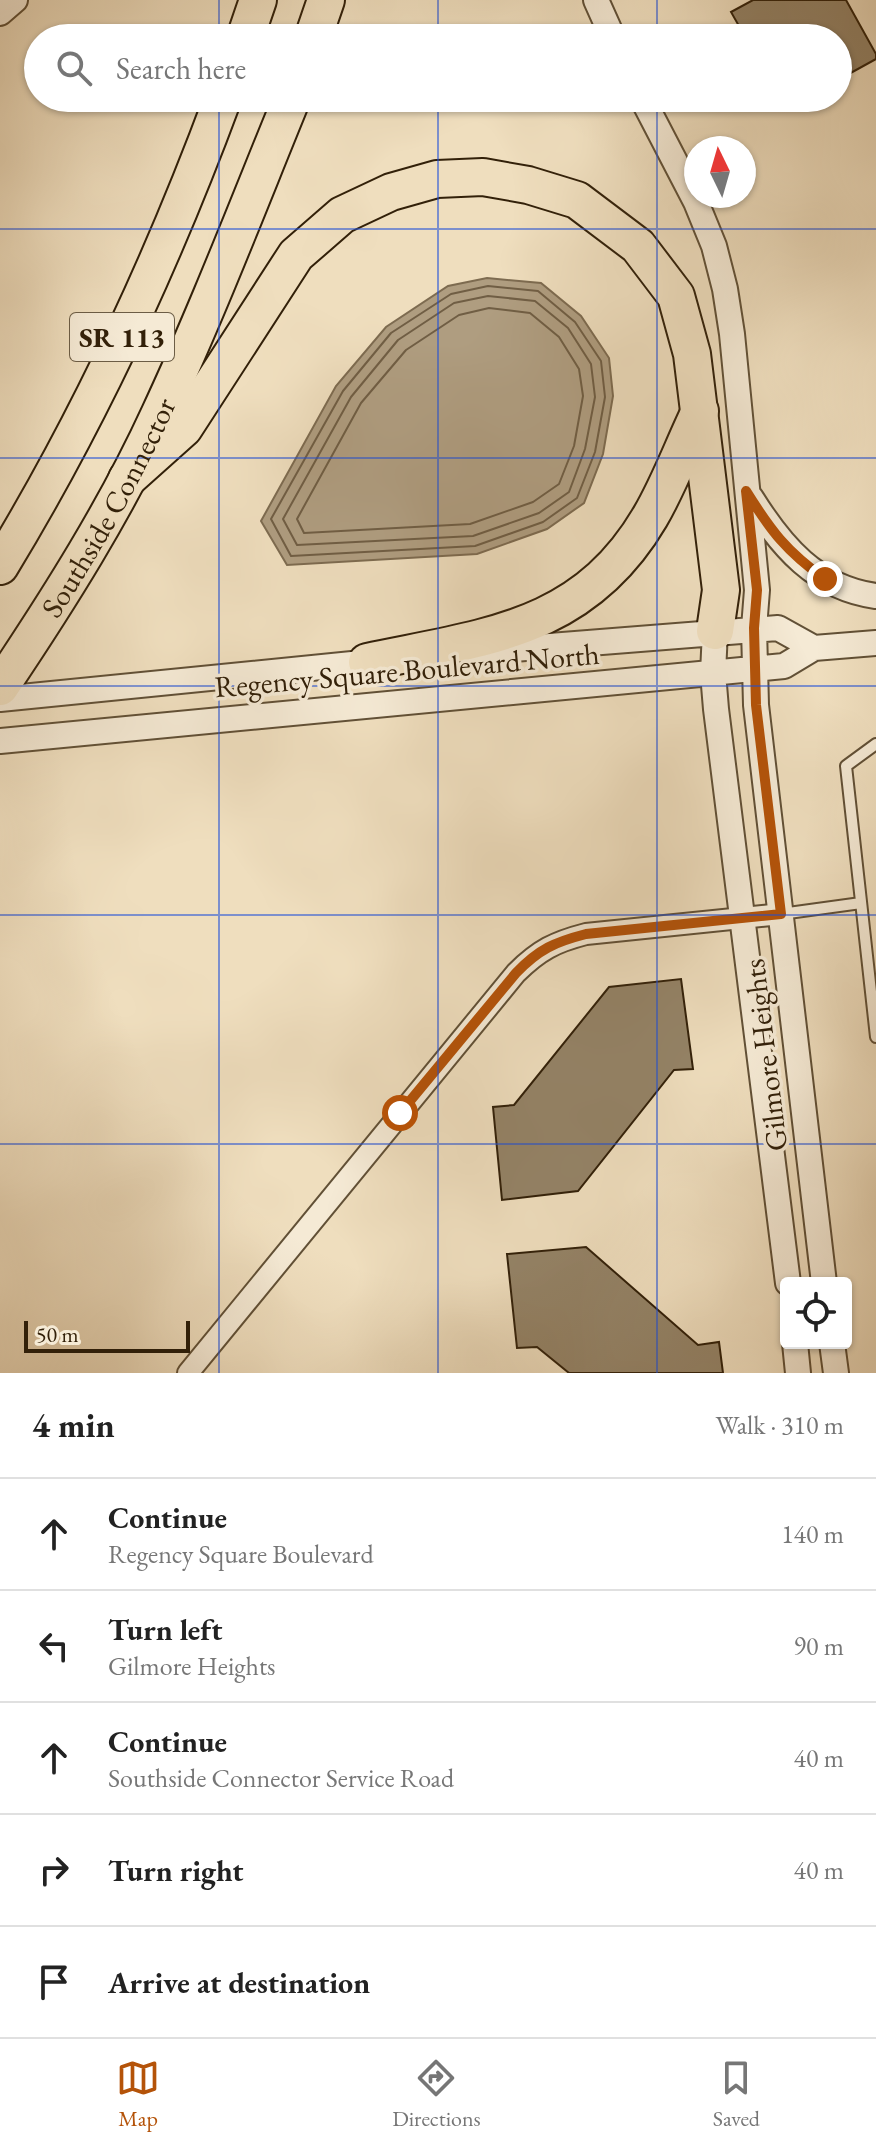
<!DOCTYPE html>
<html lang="en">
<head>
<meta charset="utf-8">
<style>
  :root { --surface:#fff; --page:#f2f2f2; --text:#222; --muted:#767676; --line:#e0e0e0; --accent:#b45309 }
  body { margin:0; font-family:"EB Garamond",serif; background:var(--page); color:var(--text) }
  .controls { position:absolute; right:24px; bottom:24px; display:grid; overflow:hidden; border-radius:8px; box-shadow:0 2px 6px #0004 }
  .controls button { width:72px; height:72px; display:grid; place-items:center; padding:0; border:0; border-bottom:2px solid var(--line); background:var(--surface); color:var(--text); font:40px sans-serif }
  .compass { position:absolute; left:684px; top:136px; width:72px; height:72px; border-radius:50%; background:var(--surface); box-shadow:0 2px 6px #0004; rotate:355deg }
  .scale { position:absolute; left:24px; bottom:20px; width:166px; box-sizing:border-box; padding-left:8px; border:4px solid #322009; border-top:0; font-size:22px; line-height:28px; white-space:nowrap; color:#322009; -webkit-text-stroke:6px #f5ead5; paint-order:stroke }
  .stop { position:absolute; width:24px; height:24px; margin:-18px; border:6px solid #b45309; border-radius:50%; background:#fff }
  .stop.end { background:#b45309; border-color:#fff; box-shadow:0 2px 8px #0008 }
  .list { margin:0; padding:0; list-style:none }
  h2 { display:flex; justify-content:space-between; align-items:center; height:104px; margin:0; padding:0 32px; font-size:34px }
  h2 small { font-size:26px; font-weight:400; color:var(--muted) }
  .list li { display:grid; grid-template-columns:52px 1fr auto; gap:24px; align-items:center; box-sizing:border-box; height:112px; padding:0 32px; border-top:2px solid var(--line) }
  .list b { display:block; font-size:30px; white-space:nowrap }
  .list p { margin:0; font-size:26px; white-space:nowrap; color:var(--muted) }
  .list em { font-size:26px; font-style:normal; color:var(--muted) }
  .icon { flex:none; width:44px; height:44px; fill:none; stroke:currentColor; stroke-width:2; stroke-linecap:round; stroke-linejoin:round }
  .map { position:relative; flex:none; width:876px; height:1373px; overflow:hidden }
  .search { position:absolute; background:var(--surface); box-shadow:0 2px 6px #0004; left:24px; right:24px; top:24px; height:88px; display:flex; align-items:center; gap:20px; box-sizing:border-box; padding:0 28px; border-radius:44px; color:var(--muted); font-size:30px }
  .sheet { height:664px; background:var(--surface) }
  nav { display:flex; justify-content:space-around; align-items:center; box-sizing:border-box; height:112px; border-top:2px solid var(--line); background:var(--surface); font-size:22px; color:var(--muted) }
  nav a { display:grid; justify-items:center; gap:4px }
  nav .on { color:var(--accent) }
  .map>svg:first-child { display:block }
</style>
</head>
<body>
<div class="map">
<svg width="876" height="1373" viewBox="0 0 876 1373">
  <rect width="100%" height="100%" fill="#efdebe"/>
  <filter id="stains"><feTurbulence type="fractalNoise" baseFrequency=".0025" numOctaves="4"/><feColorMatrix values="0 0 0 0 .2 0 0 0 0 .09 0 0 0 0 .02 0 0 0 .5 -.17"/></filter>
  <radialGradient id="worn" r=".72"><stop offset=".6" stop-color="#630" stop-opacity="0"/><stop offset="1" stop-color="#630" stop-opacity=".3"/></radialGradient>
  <!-- water -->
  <path fill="#af9d80" stroke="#7d6b50" stroke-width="2" d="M487,278l54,5 40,33 28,42 4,38 -10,58 -19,49 -37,26 -70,25 -190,11 -26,-44 75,-135 50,-59 62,-41z"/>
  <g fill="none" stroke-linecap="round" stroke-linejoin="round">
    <!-- shore -->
    <path stroke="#705e44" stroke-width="2" d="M488,286l50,5 37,31 26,39 4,36 -10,55 -18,46 -34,24 -68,24 -184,10 -20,-37 72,-128 48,-58 60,-39z
      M488,296l47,5 33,27 23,36 4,33 -10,52 -16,43 -30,21 -66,23 -176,9 -14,-26 68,-122 47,-57 56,-37z
      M489,308l41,5 29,24 20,32 4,27 -9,50 -15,38 -26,18 -63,22 -166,9 -7,-14 64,-116 45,-53 53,-35z"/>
  </g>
  <!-- building -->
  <path fill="#948367" stroke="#322009" stroke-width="2" d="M753,0h93l30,54v5l-38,21v-42h-104l9,-5 -12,-21z
    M681,979l12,90 -19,1 -96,121 -76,9 -9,-93 21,-2 95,-118z
    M586,1247l112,98 21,-3 4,31h-154l-32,-26 -20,1 -10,-94z"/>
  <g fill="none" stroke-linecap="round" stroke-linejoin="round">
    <!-- service casing -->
    <g stroke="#615036" stroke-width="14">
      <path id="service" d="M876,744l-30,22 30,271
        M781,914l80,-11"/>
    </g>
    <!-- minor casing -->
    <g stroke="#615036" stroke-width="24">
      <path id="minor" d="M188,1373l328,-400c23,-23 39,-31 70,-39l195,-20"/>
    </g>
    <!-- tertiary casing -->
    <g stroke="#615036" stroke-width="28">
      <path id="tertiary" d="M596,0l17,38
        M0,13l15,-13
        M642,98l54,104 18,44 11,43 7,45 25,256 -3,38 2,77 68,578
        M751,498c30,48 65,90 125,98
        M715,631l-2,42 3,36 72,574
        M475,652l303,-24 36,20
        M0,699l382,-38
        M0,741l784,-75 30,-18 62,-5
        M795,1343l3,30
        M832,1343l4,30"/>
    </g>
    <!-- motorway casing -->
    <g stroke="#322009" stroke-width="40">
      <g id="motorway">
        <path d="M245,38l13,-38"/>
        <path d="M313,38l13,-38"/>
        <path d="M127,479l57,-51 112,-173 46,-40 49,-23 46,-13 46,-2 45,8 49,15 61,46 38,50 16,58 29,236 -6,41"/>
        <path d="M0,566c90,-148 163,-306 223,-468"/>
        <path d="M367,662c118,-25 216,-31 283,-145 20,-34 33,-71 50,-106"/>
        <path id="s1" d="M0,687c59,-88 116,-178 160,-274 48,-103 89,-210 132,-315"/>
      </g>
    </g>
    <!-- service -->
    <use href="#service" stroke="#f5ead5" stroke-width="10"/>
    <!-- minor -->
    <use href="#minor" stroke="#f5ead5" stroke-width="20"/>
    <!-- tertiary -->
    <use href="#tertiary" stroke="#f5ead5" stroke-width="24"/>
    <!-- motorway -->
    <use href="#motorway" stroke="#efdebe" stroke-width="36"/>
  </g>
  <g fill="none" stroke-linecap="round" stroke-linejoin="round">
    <!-- route -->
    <path stroke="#b45309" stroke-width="10" d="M400,1113l116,-140c23,-24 39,-31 70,-39l195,-20 -25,-209 -2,-77 3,-38 -11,-99c25,40 40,60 79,88"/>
  </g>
  <!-- grid -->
  <path fill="none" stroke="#1d4ed8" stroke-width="2" stroke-opacity="0.55" d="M219,0v38M438,0v38M657,0v38M219,98v1275M438,98v1275M657,98v1275M0,229h876M0,458h876M0,686h876M0,915h876M0,1144h876"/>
  <g text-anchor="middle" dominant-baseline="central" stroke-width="7" stroke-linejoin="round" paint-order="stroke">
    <!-- shield labels -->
    <rect fill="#f5ead5" stroke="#6c5d46" stroke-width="2" x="70" y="313" width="104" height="48" rx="6"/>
    <g font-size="28" font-weight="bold" fill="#322009">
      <text x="122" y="337">SR 113</text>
    </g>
    <!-- street labels -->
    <g font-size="30" fill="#322009" stroke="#f5ead5">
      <text stroke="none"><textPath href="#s1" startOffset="210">Southside Connector</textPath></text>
      <text transform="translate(407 670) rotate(-5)">Regency Square Boulevard North</text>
      <text transform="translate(765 1055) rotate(-97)">Gilmore Heights</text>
    </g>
  </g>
  <rect width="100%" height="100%" filter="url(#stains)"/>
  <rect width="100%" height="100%" fill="url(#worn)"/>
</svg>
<div class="controls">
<button><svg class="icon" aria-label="locate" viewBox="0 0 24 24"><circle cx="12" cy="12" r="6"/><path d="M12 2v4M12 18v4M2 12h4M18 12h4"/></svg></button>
</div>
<svg class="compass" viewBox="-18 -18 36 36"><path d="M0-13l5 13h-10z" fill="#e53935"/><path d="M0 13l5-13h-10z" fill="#767676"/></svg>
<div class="scale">50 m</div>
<div class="stop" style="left:400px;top:1113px"></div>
<div class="stop end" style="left:825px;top:579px"></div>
<div class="search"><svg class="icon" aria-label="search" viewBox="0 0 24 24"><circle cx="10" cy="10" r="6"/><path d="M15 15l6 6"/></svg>Search here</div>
</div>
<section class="sheet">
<h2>4 min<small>Walk · 310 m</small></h2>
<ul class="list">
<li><svg class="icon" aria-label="ahead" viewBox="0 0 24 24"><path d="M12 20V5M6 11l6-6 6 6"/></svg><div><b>Continue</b><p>Regency Square Boulevard</p></div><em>140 m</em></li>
<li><svg class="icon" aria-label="left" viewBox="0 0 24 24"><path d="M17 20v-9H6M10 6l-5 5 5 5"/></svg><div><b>Turn left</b><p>Gilmore Heights</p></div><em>90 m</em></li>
<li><svg class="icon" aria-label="ahead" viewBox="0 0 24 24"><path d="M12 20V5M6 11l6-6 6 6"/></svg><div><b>Continue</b><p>Southside Connector Service Road</p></div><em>40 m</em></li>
<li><svg class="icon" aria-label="right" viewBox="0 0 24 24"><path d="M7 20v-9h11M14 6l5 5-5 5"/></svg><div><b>Turn right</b></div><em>40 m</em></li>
<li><svg class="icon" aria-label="arrive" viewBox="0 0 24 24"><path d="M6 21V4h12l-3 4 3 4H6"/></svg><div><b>Arrive at destination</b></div></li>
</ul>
</section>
<nav>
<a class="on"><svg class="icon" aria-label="map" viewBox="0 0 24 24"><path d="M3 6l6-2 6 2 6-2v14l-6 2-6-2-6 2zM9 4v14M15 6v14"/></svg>Map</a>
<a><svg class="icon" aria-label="directions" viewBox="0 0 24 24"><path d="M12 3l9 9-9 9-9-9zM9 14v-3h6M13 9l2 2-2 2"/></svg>Directions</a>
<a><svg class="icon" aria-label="saved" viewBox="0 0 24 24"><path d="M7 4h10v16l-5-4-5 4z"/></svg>Saved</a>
</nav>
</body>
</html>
